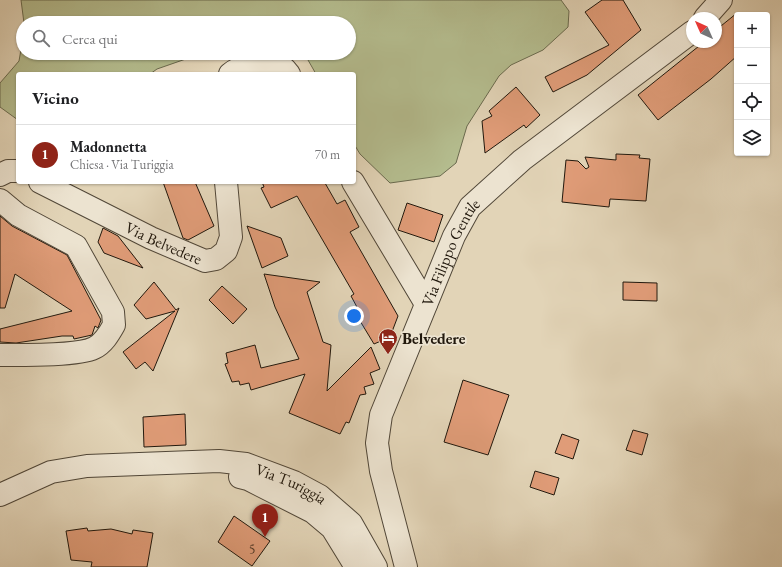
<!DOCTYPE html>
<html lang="it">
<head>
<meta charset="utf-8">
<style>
  :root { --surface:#fff; --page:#f2f2f2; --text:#202124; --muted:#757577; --line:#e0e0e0; --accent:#8f2418 }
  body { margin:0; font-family:"EB Garamond",serif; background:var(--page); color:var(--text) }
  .controls { position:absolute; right:12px; top:12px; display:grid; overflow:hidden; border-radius:4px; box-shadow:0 1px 3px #0004 }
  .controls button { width:36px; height:36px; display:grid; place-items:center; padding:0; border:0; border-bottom:1px solid var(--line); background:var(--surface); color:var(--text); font:20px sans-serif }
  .compass { position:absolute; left:686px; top:12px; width:36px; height:36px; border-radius:50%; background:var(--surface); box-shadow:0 1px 3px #0004; rotate:315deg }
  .you { position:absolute; left:354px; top:316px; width:14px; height:14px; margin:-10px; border:3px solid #fff; border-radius:50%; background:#1a73e8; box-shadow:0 0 0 6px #1a73e833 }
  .badge { display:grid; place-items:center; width:26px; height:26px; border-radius:50%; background:var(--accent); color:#fff; font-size:13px; font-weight:700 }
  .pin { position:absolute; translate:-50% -33px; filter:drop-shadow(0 1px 2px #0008) }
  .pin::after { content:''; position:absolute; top:21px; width:14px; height:12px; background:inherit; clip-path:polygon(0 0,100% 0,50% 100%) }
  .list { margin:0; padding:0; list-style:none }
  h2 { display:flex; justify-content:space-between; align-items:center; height:52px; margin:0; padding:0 16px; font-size:17px }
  h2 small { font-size:13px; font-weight:400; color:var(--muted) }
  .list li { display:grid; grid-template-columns:26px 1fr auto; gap:12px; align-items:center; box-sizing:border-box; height:60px; padding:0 16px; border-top:1px solid var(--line) }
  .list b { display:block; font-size:15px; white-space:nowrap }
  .list p { margin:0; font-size:13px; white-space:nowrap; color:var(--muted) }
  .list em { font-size:13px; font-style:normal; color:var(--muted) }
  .icon { flex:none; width:22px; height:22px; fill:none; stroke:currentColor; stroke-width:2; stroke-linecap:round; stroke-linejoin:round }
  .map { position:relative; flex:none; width:782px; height:567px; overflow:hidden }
  .search { position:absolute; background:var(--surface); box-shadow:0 1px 3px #0004; left:16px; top:16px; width:340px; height:44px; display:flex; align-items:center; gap:10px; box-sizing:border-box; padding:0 14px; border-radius:22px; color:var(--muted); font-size:15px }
  .panel { position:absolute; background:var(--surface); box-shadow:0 1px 3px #0004; left:16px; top:72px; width:340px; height:112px; border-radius:4px }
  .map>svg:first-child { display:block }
</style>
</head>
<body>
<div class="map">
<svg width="782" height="567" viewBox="0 0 782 567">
  <rect width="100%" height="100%" fill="#e2d4b7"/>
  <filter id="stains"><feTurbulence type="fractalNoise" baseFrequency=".005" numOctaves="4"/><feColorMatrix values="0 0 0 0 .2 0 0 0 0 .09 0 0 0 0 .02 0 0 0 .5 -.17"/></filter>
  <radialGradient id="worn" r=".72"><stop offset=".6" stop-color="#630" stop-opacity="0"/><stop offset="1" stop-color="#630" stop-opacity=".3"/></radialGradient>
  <!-- green -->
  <path fill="#b4bc8e" stroke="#6a6a4e" d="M21,0h540l8,11 -1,16 -25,23 -32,15 -12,11 -32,50 -11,37 -16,13 -50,7 -30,-29 -6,-10v-70h-38l-12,-21h45v-30h-325z
    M23,38v15h180l-46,16 -7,5h-132v46l-18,-13v-24l19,-22z"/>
  <!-- building -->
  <path fill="#e09c78" stroke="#21180d" d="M602,0h21l18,30 -54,45 -34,17 -8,-15 64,-32 -24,-33z
    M737,13v43l-26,23 -53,41 -20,-25 66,-53h12v-12z
    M516,87l24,28 -14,13 -2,-3 -39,28 -3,-32 10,-5 -3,-5z
    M616,154l24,1 -1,3 11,1 -4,42 -36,-2 -1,8 -47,-5 4,-42 12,1 8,8 3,-2 -4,-10 31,3z
    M163,182h32l19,44 -26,14 -5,-2z
    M262,182h65l-2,1 12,21 8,-4 14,27 -9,5 48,84 -8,21 -16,7 -20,-33 4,-2 -7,-13 3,-2 -57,-98 -26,12 -10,-20 3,-1z
    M407,203l36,12 -9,27 -36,-12z
    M0,216l12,10 55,29 34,65 -3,8 -3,-2 -3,9 -18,4 -1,-3h-11l-46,7 -16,-1v-13l72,-18 -57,-37 -10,34h-5z
    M247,226l34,12 7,18 -26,12z
    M103,228l15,8 25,32 -39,-15 -6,-11z
    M264,274l56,8 -13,10 16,50 8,3 -4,46 44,-44 9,22 -10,4 4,11 -10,3 2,7 -6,1 -11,28 -3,-1 -6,12 -51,-21 16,-39 -54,16 -2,-7 -9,2 -1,-4 -7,1 -7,-18 3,-1 -2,-10 29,-8 6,23 38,-9 -24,-52z
    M154,282l22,28 3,-2 -26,63 -8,-9 -9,7 -13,-17 52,-41 -29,8 -12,-14z
    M623,282l34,1v18l-34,-1z
    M222,286l25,23 -14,15 -24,-24z
    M463,380l46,15 -21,60 -44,-13z
    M185,414l1,31 -42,2 -1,-30z
    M633,430l15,4 -6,21 -16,-5z
    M562,434l17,6 -6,19 -18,-6z
    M535,471l24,7 -5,17 -24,-8z
    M234,516l36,25 -18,25 -34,-24z
    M87,528l1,3 23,-2 21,5 1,-4 20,3 -6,34h-56l1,-5 -21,-2 -5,-29z"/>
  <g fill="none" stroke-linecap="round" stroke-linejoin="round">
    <!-- minor casing -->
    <g stroke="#514738" stroke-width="24">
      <g id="minor">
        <path d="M230,74c10,-9 34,-14 47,-10 4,1 9,6 12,10"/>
        <path d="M0,175l8,-4h10"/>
        <path id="s1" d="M40,182l111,56 54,23 11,-2 10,-8 5,-14 -5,-55"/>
        <path d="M353,182l73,122"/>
        <path d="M0,200l18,15 58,31 37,66 1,13c-5,9 -11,19 -20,23 -16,8 -74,7 -94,7"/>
        <path d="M240,477l8,2 65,33 19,16 24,39"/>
        <path id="s2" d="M0,495l51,-23 36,-6 132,-5 27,3 48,18 26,14 31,27 25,44"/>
      </g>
    </g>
    <!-- tertiary casing -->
    <g stroke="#514738" stroke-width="24">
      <g id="tertiary">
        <path d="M705,18l16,-18"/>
        <path id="s3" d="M406,567l-25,-96 -4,-28 4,-28 73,-179 16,-29 52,-47 170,-128"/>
      </g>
    </g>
    <!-- minor -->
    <use href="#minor" stroke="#ece3d0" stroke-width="22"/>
    <!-- tertiary -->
    <use href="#tertiary" stroke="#ece3d0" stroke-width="22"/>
  </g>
  <!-- icons -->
  <defs>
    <g id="hotel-pin" transform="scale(1)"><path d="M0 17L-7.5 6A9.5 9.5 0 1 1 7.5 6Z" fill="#8f2418" stroke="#ece3d0"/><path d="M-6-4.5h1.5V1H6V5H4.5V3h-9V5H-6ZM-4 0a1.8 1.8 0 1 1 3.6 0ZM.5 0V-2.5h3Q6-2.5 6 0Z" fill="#fff"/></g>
  </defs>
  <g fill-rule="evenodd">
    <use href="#hotel-pin" x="388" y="338"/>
  </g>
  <g text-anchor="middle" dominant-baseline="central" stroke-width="3.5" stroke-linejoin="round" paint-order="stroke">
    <!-- number labels -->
    <g font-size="14" fill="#513928">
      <text x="252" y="549">5</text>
    </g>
    <!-- street labels -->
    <g font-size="16" fill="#21180d" stroke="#ece3d0">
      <text stroke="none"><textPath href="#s1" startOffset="138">Via Belvedere</textPath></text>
      <text stroke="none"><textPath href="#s3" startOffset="333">Via Filippo Gentile</textPath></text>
      <text stroke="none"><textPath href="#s2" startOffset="301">Via Turiggia</textPath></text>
    </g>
    <!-- poi labels -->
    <g font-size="16" font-weight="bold" fill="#21180d" stroke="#ece3d0" text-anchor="start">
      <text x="402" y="338">Belvedere</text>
    </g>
  </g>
  <rect width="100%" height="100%" filter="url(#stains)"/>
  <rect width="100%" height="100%" fill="url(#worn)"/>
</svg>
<div class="controls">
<button>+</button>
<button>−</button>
<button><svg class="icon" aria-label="locate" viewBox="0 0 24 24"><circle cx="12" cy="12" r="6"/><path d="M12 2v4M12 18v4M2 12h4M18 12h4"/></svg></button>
<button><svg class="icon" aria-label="layers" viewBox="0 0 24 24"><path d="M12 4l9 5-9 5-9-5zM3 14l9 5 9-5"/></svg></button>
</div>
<svg class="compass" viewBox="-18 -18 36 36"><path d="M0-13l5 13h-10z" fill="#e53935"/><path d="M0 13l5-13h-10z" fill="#757577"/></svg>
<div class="you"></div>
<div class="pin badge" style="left:265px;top:537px">1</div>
<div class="search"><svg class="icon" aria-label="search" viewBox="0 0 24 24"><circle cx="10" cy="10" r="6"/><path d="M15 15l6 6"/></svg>Cerca qui</div>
<section class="panel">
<h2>Vicino<small></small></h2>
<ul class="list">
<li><span class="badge">1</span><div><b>Madonnetta</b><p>Chiesa · Via Turiggia</p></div><em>70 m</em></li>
</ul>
</section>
</div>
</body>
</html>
